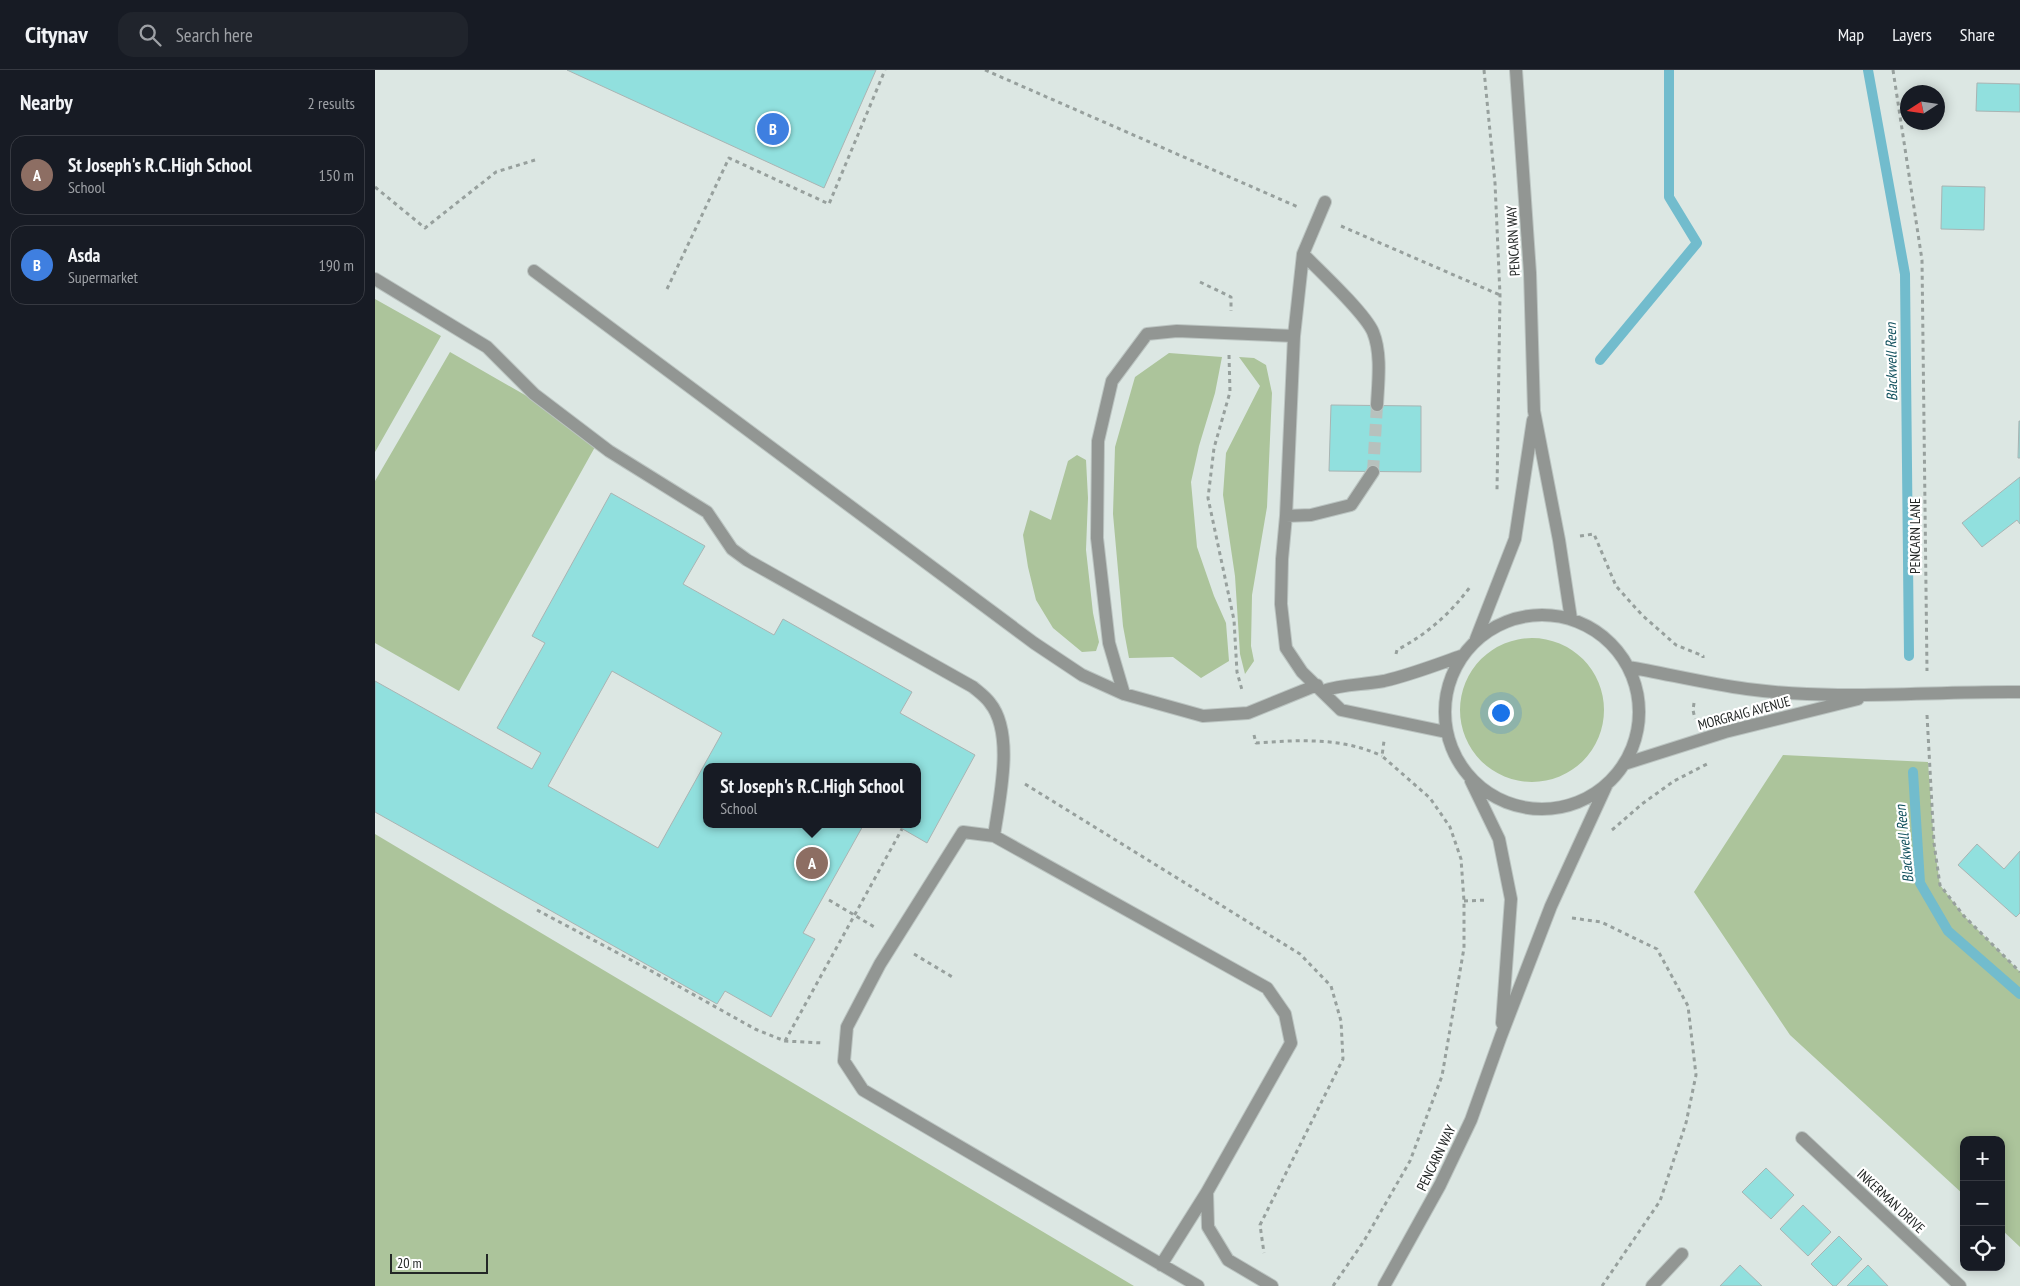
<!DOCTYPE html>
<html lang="en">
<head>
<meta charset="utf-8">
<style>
  :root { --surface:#171b24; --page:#20242c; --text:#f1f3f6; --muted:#9ea1a6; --line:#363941; --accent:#8c9099 }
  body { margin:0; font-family:"PT Sans Narrow",sans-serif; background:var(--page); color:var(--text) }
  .controls { position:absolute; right:15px; bottom:15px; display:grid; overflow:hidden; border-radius:10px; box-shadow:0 2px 12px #0003 }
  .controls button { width:45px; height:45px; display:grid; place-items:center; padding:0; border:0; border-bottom:1px solid var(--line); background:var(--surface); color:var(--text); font:25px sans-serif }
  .compass { position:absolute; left:1525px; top:15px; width:45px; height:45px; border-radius:50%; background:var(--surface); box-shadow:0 2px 12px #0003; rotate:258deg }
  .scale { position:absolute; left:15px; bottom:12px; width:98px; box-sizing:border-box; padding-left:5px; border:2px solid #232726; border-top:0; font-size:14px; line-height:18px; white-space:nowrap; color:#232726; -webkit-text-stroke:4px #fff; paint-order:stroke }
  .you { position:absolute; left:1125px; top:642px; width:18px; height:18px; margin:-12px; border:4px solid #fff; border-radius:50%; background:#1a73e8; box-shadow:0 0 0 8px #1a73e833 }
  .badge { display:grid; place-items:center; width:32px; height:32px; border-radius:50%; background:var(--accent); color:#fff; font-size:16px; font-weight:700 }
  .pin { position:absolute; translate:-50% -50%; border:2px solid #fff; box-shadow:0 1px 5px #0006 }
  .popup { position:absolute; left:328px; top:693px; width:218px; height:65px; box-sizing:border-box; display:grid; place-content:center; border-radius:10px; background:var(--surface); filter:drop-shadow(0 1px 4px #0005); font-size:16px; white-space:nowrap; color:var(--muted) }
  .popup b { font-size:19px; color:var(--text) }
  .popup::after { content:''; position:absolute; left:50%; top:100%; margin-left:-10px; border:10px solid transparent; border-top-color:var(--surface) }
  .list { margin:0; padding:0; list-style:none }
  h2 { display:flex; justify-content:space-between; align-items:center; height:65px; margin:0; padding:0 20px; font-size:21px }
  h2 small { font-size:16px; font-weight:400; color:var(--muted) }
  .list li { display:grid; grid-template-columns:32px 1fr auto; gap:15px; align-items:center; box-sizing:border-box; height:80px; margin:0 10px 10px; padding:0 10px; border:1px solid var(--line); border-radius:15px }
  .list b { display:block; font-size:19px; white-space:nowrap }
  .list p { margin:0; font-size:16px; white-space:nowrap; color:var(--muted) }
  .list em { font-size:16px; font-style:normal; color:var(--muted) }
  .icon { flex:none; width:28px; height:28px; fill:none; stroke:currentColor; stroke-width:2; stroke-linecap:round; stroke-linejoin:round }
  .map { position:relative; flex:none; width:1645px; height:1216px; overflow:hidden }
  header { display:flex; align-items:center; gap:30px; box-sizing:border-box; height:70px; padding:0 25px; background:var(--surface); border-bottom:1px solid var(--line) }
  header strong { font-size:24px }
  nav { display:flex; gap:28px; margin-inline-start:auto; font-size:18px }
  .search { width:350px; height:45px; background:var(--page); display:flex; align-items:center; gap:12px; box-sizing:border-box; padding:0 18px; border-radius:15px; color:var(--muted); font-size:19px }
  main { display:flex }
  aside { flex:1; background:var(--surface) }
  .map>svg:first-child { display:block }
</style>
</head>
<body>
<header>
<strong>Citynav</strong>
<div class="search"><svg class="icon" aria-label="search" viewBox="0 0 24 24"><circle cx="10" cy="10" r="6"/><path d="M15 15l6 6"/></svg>Search here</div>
<nav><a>Map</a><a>Layers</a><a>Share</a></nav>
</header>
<main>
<aside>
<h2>Nearby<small>2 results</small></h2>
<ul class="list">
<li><span class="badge" style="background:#8d6e63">A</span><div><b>St Joseph's R.C.High School</b><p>School</p></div><em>150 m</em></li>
<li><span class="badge" style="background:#3f7fe0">B</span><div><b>Asda</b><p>Supermarket</p></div><em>190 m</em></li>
</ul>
</aside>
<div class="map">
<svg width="1645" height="1216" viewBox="0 0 1645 1216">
  <rect width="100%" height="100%" fill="#dce7e3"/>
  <!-- green -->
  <path fill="#acc49b" d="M0,229l66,37 -66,116z
    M75,282l150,86 -141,253 -84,-48v-162z
    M794,283l53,4 -7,36 -16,53 -8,36 6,65 17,49 12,27 3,38 -28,17 -28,-21 -44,1 -6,-32 -10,-112 2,-67 20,-70z
    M864,287l15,1 12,7 6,28 -5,114 -15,88 -1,51 3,15 -9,13 -5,-20 -5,-78 -12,-81 3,-42 34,-67z
    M702,385l9,5 2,38 -2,52 7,63 6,29 -3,9 -14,1 -29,-24 -17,-28 -8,-33 -5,-32 7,-25 21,10 17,-59z
    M1085 640a72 72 0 1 1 144 0a72 72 0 1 1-144 0Z
    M1408,685l145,7 6,81 6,42 24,31 56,56v275l-19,-18v-89h-37v55l-174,-160 -96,-143z
    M0,764l759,452h-759z"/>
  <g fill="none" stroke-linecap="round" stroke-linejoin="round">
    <!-- stream -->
    <path stroke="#72bccd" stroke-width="10" d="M1493,0l37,204 4,382
      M1225,290l97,-117 -28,-46v-127
      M1538,702l7,111 28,48 72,63"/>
  </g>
  <!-- building -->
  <path fill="#91e0de" stroke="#a9b4b3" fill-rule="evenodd" d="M192,0h309l-52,118z
    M1602,13l43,1v28l-44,-1z
    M1567,116l43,1 -1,43 -43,-1z
    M956,335l90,1v66l-92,-1z
    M1644,351h1v37h-2z
    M1645,407v47l-3,-4 -35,27 -20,-24z
    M236,423l94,53 -22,38 91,51 9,-16 129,73 -12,21 75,42 -48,88 -33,-19h23v-57h-210v57h157l-61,109 12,6 -44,78 -46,-26 -8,13 -342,-192v-131l157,88 9,-16 -44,-25 48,-85 -13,-7zM237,601l110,62 -64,115 -110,-62z
    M1602,774l27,25 16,-18v62l-4,4 -58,-52z
    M1391,1098l28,27 -23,24 -29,-27z
    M1428,1135l28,27 -23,24 -28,-27z
    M1464,1166l23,23 -26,27h-3l-22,-22z
    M1365,1195l22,21h-42z
    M1493,1195l20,21h-41z"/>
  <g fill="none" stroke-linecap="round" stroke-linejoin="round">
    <!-- minor-tunnel -->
    <path stroke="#b7c1bd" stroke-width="12" stroke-dasharray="12 6" stroke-linecap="butt" d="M998,402l4,-67"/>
    <!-- minor casing -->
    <g stroke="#bbc4c1" stroke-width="14">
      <path id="minor" d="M1141,0l14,203 4,138 25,129 12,79
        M950,132l-22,52 -9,82 -8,180 -4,43 -1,45 5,44 16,24 39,38 105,22
        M928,184c17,17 62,59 70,78 9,22 5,51 4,73
        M159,201l500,372 48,32 42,19 79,22 45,-3 69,-28
        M0,209l112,68 47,47 75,57 98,61 25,37 15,11 226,127c6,5 13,10 17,16 25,31 9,97 4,133
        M911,446l25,-1 40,-10 22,-33
        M1070 642a97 97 0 1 1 194 0a97 97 0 1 1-194 0Z
        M1101,569l39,-100 18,-119
        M1253,597c40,7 80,17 119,22 91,12 182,2 273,3
        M948,621c19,-7 40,-6 61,-10 26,-6 52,-16 77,-25
        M749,624l-15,-51 -12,-105 1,-97 14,-60 35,-47 30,-3 117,5
        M1249,694l101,-32 133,-33
        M1096,711l28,58 12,60 -9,124
        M1427,1068l158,148
        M786,1195l46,-73
        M823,1216l-335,-196 -19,-29 3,-34 33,-63 83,-132 31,4 273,152 18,26 6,29 -84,149 1,35 20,33 44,26
        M1009,1216l56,-101 31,-65 30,-84 50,-130 56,-122
        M1277,1216l30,-32"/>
    </g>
    <!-- path -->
    <path stroke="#97a09d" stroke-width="3" stroke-dasharray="4 4" stroke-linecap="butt" d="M610,0l313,137
      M1109,0l11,113 5,112 -3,195
      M1518,0l29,190 5,411
      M0,117l50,41 71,-56 39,-12
      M966,156l159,69
      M825,212l31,15v14
      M292,219l62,-131 100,46 56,-134
      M854,285l1,37 -16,56 -6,50 26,122 3,52 5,18
      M1205,466l14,-2 22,52 26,29 34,30 27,11v2
      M1021,584l1,-4c30,-16 53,-36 73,-63
      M1319,633l-1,7 2,9
      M1552,645l7,128 6,42 24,31 56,56
      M879,665l2,8c43,-3 86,-6 126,13
      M650,714l275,170 31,32 10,35 2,38 -83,166 4,28
      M1237,760l30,-26 32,-23 35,-18
      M454,830l47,28
      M1089,831l24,-1
      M162,840l109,58 109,61 30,12 38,2
      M1197,848l29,4 56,27 31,57 8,69 -10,48 -26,78 -58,85
      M539,884l40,24
      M410,971l117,-212
      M958,1216l31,-45 46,-80 32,-85 22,-128v-47l-3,-42 -11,-32 -20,-29 -48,-42 2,-15"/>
    <!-- minor -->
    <use href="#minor" stroke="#929693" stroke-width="12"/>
  </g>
  <g text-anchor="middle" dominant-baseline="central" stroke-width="4.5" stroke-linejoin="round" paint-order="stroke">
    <!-- street labels -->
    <g font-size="14" fill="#232726" stroke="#fff">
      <text transform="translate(1138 171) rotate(-93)">PENCARN WAY</text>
      <text transform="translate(1540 466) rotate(-90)">PENCARN LANE</text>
      <text transform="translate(1369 643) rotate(-15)">MORGRAIG AVENUE</text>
      <text transform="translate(1061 1088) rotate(-64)">PENCARN WAY</text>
      <text transform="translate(1516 1131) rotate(43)">INKERMAN DRIVE</text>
    </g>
    <!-- water labels -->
    <g font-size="15" font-style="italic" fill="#13525f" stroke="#fff">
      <text transform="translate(1516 292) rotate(-91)">Blackwell Reen</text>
      <text transform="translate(1529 774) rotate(-96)">Blackwell Reen</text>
    </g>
  </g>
</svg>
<div class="controls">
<button>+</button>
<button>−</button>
<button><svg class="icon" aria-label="locate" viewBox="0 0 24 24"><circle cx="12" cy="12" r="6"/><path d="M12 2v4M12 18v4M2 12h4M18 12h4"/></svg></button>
</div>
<svg class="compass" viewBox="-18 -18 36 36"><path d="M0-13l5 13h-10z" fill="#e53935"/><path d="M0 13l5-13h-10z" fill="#9ea1a6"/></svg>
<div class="scale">20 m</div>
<div class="you"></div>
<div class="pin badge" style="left:437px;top:793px;background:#8d6e63">A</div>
<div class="popup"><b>St Joseph's R.C.High School</b>School</div>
<div class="pin badge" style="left:398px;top:59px;background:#3f7fe0">B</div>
</div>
</main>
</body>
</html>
